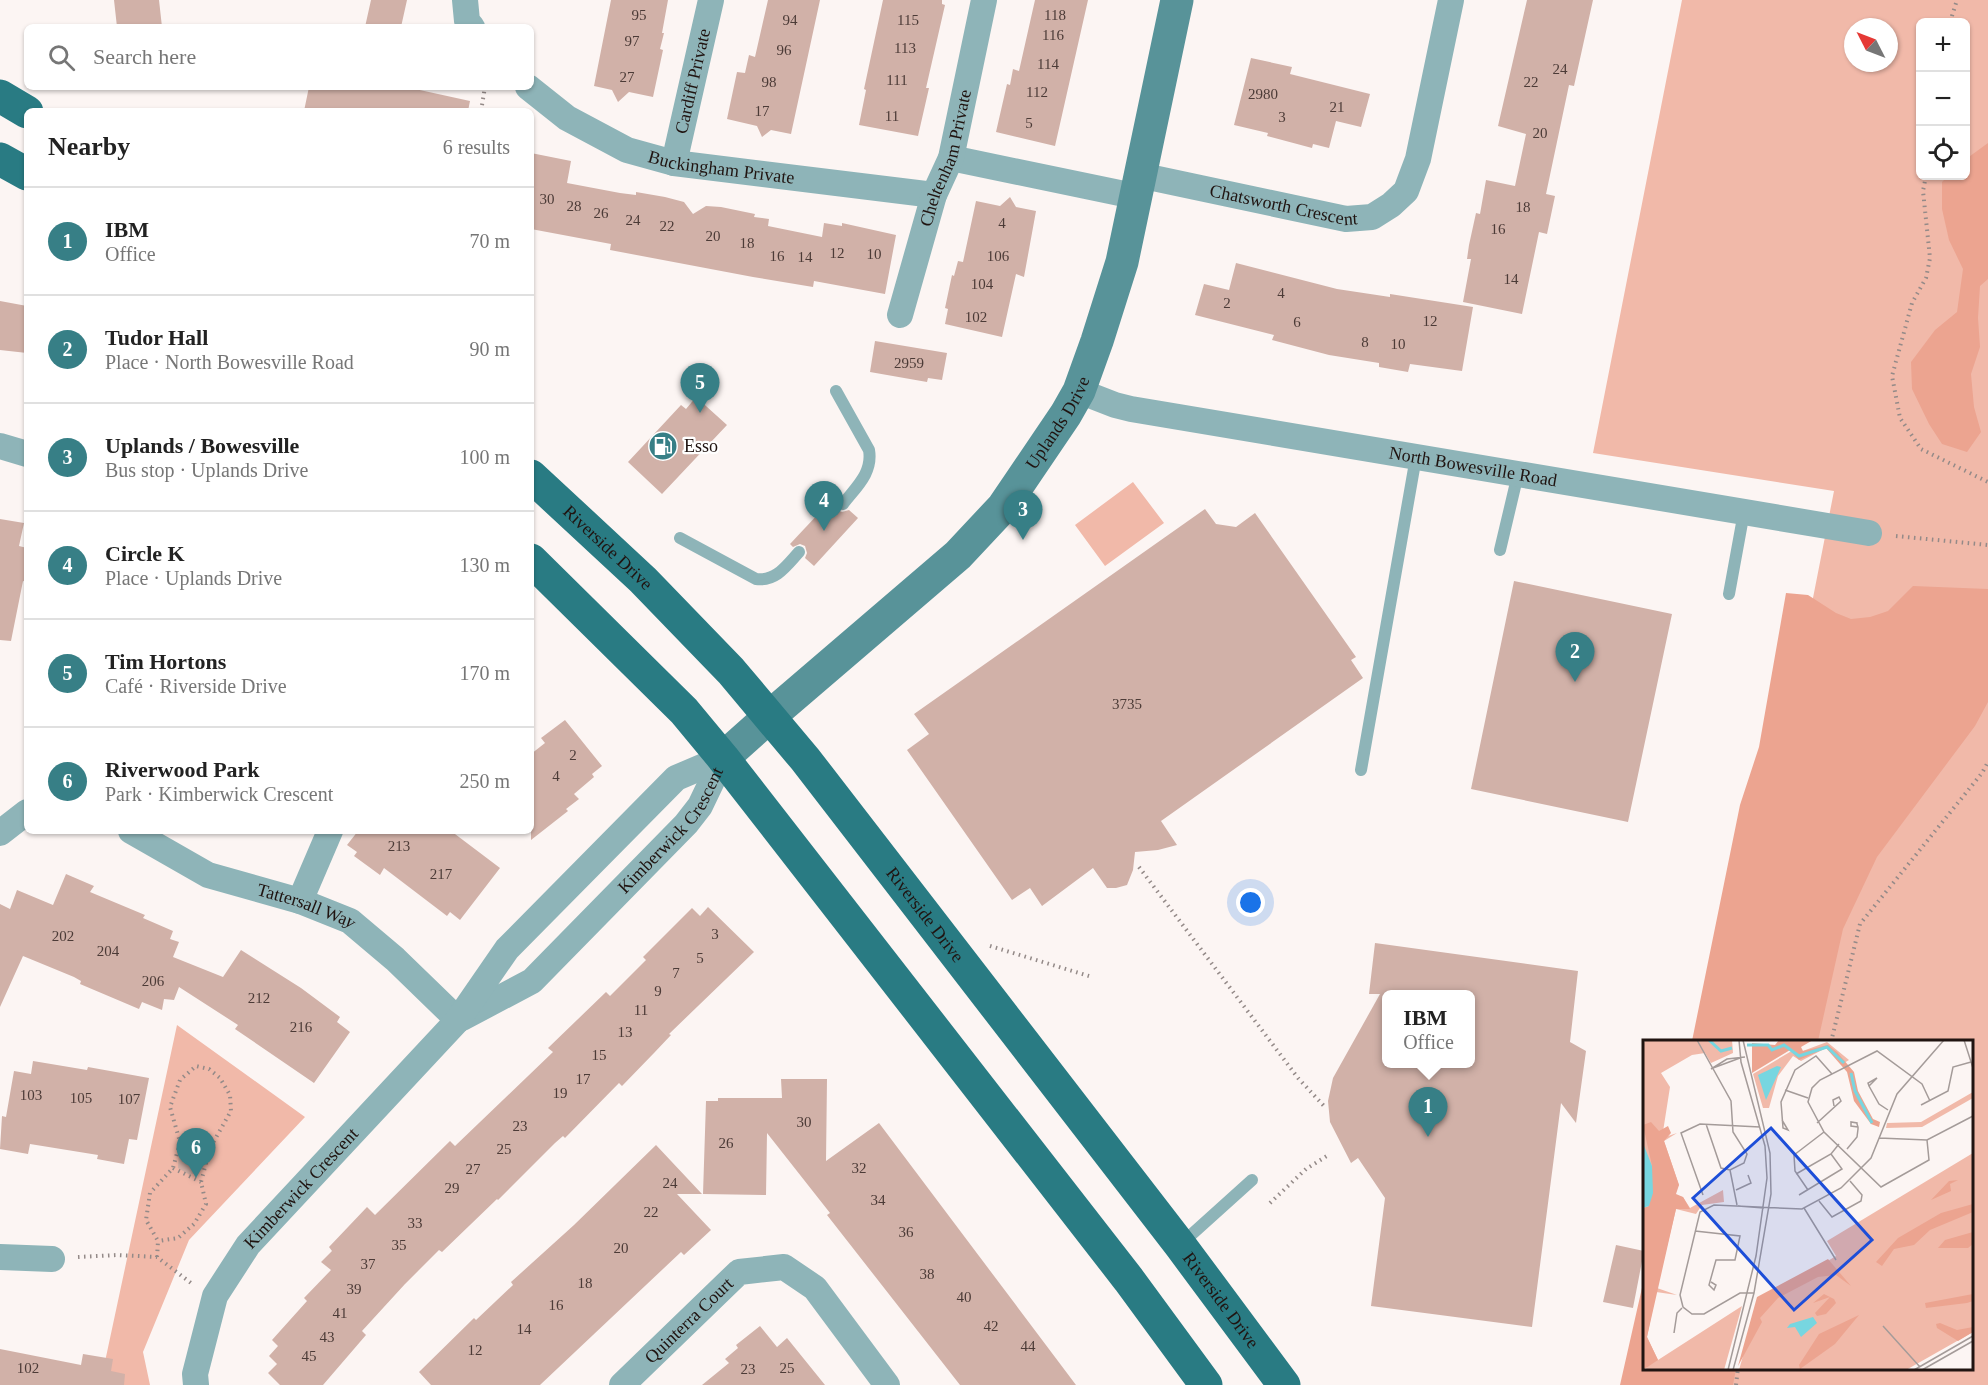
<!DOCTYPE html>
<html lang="en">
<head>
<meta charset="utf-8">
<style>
  :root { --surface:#fff; --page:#f6f6f6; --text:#222; --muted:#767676; --line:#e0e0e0; --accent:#377f86 }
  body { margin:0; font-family:Georgia,serif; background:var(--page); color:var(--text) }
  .controls { position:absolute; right:18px; top:18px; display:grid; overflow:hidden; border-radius:9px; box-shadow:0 2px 4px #0004 }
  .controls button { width:54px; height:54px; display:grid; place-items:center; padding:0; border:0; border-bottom:2px solid var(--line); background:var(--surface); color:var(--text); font:30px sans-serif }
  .compass { position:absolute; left:1844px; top:18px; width:54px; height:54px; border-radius:50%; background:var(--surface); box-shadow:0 2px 4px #0004; rotate:312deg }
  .you { position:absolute; left:1251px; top:903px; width:21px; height:21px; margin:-15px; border:4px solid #fff; border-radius:50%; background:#1a73e8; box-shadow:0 0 0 9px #1a73e833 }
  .badge { display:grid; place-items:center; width:39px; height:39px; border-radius:50%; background:var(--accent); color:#fff; font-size:20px; font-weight:700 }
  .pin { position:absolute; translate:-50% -50px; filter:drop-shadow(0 2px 3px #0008) }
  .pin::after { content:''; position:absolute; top:32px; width:21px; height:18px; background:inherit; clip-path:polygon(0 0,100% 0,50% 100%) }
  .popup { position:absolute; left:1382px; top:990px; width:93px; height:78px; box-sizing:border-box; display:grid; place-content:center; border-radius:9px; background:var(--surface); filter:drop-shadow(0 2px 4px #0005); font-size:20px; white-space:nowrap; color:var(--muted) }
  .popup b { font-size:22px; color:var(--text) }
  .popup::after { content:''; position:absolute; left:50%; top:100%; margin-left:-12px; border:12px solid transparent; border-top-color:var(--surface) }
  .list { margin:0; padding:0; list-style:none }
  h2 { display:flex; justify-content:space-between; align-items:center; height:78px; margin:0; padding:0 24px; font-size:26px }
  h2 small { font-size:20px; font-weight:400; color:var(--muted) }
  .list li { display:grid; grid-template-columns:39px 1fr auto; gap:18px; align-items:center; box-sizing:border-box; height:108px; padding:0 24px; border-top:2px solid var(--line) }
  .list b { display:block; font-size:22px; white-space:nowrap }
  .list p { margin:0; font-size:20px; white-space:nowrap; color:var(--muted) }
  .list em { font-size:20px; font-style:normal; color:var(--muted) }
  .icon { flex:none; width:33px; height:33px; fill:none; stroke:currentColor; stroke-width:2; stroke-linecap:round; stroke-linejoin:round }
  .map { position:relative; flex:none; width:1988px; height:1385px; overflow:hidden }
  .search { position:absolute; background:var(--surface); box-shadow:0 2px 4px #0004; left:24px; top:24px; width:510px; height:66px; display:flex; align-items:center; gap:15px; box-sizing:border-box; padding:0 21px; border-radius:9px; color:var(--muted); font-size:22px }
  .panel { position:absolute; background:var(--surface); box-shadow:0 2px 4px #0004; left:24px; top:108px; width:510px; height:726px; border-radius:9px }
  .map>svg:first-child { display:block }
</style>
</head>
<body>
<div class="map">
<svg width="1988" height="1385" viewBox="0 0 1988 1385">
  <rect width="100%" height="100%" fill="#fcf5f3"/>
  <!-- green -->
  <path fill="#f1b9a9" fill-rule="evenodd" d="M1682,0h306v1385h-330l3,-16 311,-1v-326l-246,-1 108,-550 -241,-38zM1920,22h46v154h-46zM1853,27h36v36h-36z
    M1133,482l31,41 -59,43 -30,-41z
    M177,1025l128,92 -116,123 -46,112 7,33h-50z"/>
  <!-- forest -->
  <path fill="#eca490" d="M1988,143v136l-8,7 -2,32 2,29 -9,27 3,33 7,25 -14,20 -25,-8 -13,-20 -17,-35 -1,-27 24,-32 22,-18 6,-43 -14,-29 -7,-31v-27l6,-6h18v-17z
    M1913,586l75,3v113l-13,24 -98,131 -34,72 -25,112h-126l48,-236 19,-58 27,-154 22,2 28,18 15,6 19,-2 18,-6z
    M1644,1279v89l92,1 -3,16h-113z"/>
  <!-- building -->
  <path fill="#d1b1a8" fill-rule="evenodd" d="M114,0h45l3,27h-45z
    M371,0h36l-6,27h-36z
    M611,0h57l-6,33h2l-4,16 3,1 -10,47 -24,-5 -11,10 -6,-12 -18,-4z
    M768,0h52l-29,134 -20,-4 -9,7 -5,-11 -30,-7 10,-47 8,1 4,-18 6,2z
    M883,0h59v4l3,1 -19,83h3l-11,48 -59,-11 7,-35 -2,-1z
    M1035,0h53l-33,146 -59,-14 11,-48 3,1 3,-16 6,2z
    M1527,0h66l-19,86 -5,-1 -23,109 9,2 -8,38 -8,-2 -17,82 -59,-12 8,-43h-4l2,-14 7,-32 4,1 6,-34 29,6 11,-52 -28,-8z
    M1251,58l41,9 -2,7 80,20 -9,33 -25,-6 -7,27 -16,-4 -1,4 -45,-12 1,-3 -34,-8z
    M309,87h97l64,14 -2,10h-164z
    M531,153l40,8 -4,22 53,10 16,2v-3l29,5 19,5 9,12 13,-8 15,1 34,7 -1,3 15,2 -1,7 54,11 2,-14 18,3v-3l54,12 -11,59 -71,-13 -1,6 -60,-10 -143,-27 1,-6 -80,-15z
    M1010,197l6,10 20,4 -12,66 -8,-3 -14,63 -57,-13 3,-15 -3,-1 7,-33 2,1 4,-15 5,1 13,-61 24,5z
    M1236,263l101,26 53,8v-3l83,13 -11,64 -52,-7 -2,8 -29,-5v-4l-50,-8 -57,-15 2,-5 -79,-20 9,-31 25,6z
    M0,301l27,5v47l-27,-3z
    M875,341l72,12 -5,27 -14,-2 -1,4 -57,-10z
    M696,397l31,28 -65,69 -34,-32 53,-57 5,4z
    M835,496l2,2 -2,5 2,7 5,2 7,-2 9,8 -44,48 -9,-8 2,-5 -2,-7 -5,-2 -7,3 -3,-3z
    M1205,509l11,15 20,3 19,-14 101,144 -5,3 12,18 -202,143 16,24 -19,5 -23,2 -2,18 -6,15 -11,3h-9l-14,-20 -51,38 -12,-18 -18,12 -105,-150 22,-16 -15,-20z
    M0,519l24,4 -5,23 8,2v34l-4,-1 -12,60 -11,-1z
    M1514,581l158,33 -44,208 -157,-33z
    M565,720l37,46 -10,8 2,3 -20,17 5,5 -13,10 2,2 -37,29v-86l14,-11 -4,-5z
    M358,831h93l49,37 -40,52 -10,-8 -3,4 -63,-48 -4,7 -26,-19 3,-4 -10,-7z
    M66,874l28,12 -4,6 55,23 -2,3 30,13 -3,8 9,3 -6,15 50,20 18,-27 60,38 39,29 -3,5 13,10 -36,51 -79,-54 3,-4 -59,-38 -5,13 -10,-1 -2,11 -20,-8 -3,7 -59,-25 1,-3 -7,-4 -51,-21 -23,51v-103l10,5 7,-19 36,15z
    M708,907l46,45 -85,82 2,1 -17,18 -32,33 -3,-3 -54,55 -2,-2 -8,7 -57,57 -1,-1 -55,53 -3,-2 -34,34 -43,47 4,4 -43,50h-43l-12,-12 9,-9 -8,-8 9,-10 -6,-6 35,-39 -3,-3 27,-28 -10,-8 11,-11 -3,-4 38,-40 8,8 75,-74 5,5 98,-94 -5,-4 58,-56 4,4 36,-36 -3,-3 49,-49 8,8z
    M1375,943l203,28 -8,71 16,9 -10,72 -15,-20 -29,224 -161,-21 14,-108 -27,-40 -7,5 -21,-41 -2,-21 5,-23 47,-84h-11zM1386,994h84v70h-84z
    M33,1061l54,9 1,-3 61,11 -12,62 -8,-1 -5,25 -27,-5 1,-4 -68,-11 -2,10 -28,-5 2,-33 4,1 8,-46 17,3z
    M781,1079h46l-1,82 53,-38 197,262h-116l-133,-170 3,-2 -63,-80 -1,62 -63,-1 3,-93h12v-3h64z
    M656,1145l46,49h-25l34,36 -27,25 -3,-3 -141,133h-109l-12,-13 55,-54 2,2 37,-35 -2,-3 63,-57z
    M191,1146l13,8 -1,15 -13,6 -12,-7 1,-15z
    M1616,1245l28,6 -11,57 -30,-6z
    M760,1326l17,21 10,-9 38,47h-123l27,-22 -4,-4 13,-11 -2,-3z
    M0,1349l81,16 2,-11 30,5 -2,12 14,3 -1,11h-124z"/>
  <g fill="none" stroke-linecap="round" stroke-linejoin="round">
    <!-- path -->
    <path stroke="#948a88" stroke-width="4" stroke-dasharray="1.5 4.5" stroke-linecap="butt" d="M1951,22l1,-6 5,-16
      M481,111l4,-24
      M1926,176l-3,15 7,67 -4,20 -14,25 -20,73 8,42 21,31 67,33
      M1896,536l92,9
      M1139,867l159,211 26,28
      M990,946l99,30
      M1831,1042l29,-118 122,-151 6,-11
      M180,1142l30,6
      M173,1168l28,14
      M1270,1203l36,-34 24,-15
      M78,1257l39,-2 40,2 34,26
      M157,1257l1,-16 -12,-21 4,-27 23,-25 7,-26 -10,-35 10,-27 16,-14 13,3 11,9 10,17 1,16 -21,37 -9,34 5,22 -12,20 -16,14 -20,3
      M1736,1385l2,-17"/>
    <!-- lane -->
    <path stroke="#8eb4b8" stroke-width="12" d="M836,391l33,59c4,23 -13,37 -26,54
      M680,538l76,41c20,3 31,-14 43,-27
      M1500,550l18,-76
      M1729,594l15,-82
      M1361,770l55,-313
      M1181,1244l71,-64"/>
    <!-- street -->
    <g stroke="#8eb4b8" stroke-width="26">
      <path d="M465,0l2,21 5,6"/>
      <path id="s1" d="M528,87l39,31 60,32 47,13 260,32"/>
      <path d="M951,158l183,38"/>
      <path id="s2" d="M674,163l37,-163"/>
      <path id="s3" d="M1139,175l207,44 26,-2 19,-12 15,-14 12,-32 33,-159"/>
      <path id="s4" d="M900,315l34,-120 17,-37 33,-158"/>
      <path id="s5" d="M1079,391l36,14 16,4 738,124"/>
      <path d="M0,446l27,8"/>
      <path id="s6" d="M131,831l77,44 92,26 50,20 45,38 63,61"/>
      <path d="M0,833l27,-21"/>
      <path d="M300,901l30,-70"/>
      <path id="s7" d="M462,1018l70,-37 154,-157 14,-18 23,-48"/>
      <path d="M0,1257l52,2"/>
      <path id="s8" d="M196,1385l-1,-11 20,-78 33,-51 210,-225 49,-71 169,-171 47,-20"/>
      <path id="s9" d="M622,1385l117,-113 45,-5 31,21 72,97"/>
    </g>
    <!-- secondary -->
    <path stroke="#589399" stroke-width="33" id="s10" d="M723,758l46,-41 189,-162 45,-48 63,-93 13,-23 18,-50 25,-79 55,-262"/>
    <!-- primary -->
    <g stroke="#297b83" stroke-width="33">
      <path d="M0,96l27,16"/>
      <path d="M0,159l27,15"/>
      <path id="s11" d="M531,476l112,104 88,91 74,88 375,486 104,140"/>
      <path d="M531,560l153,151 39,47 406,522 77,105"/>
    </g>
  </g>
  <!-- icons -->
  <defs>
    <g id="fuel-disc" transform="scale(1.5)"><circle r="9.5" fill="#377f86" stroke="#fff"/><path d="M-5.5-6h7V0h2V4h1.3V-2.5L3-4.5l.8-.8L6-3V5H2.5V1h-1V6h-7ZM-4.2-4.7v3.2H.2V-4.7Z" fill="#fff"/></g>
  </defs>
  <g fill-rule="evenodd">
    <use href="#fuel-disc" x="663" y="446"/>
  </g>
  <g text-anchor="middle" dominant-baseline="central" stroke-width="4.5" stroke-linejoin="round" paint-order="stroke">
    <!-- number labels -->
    <g font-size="15" fill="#4c3b37">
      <text x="639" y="15">95</text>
      <text x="1055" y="15">118</text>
      <text x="790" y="20">94</text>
      <text x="908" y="20">115</text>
      <text x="1053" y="35">116</text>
      <text x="632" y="41">97</text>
      <text x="905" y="48">113</text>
      <text x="784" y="50">96</text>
      <text x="1048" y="64">114</text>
      <text x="1560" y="69">24</text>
      <text x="627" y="77">27</text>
      <text x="897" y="80">111</text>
      <text x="769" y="82">98</text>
      <text x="1531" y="82">22</text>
      <text x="1037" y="92">112</text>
      <text x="1263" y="94">2980</text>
      <text x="1337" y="107">21</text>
      <text x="762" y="111">17</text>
      <text x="892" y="116">11</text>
      <text x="1282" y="117">3</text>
      <text x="1029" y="123">5</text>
      <text x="1540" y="133">20</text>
      <text x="547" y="199">30</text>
      <text x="574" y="206">28</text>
      <text x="1523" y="207">18</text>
      <text x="601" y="213">26</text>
      <text x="633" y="220">24</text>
      <text x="1002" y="223">4</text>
      <text x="667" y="226">22</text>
      <text x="1498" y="229">16</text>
      <text x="713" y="236">20</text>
      <text x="747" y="243">18</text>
      <text x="837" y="253">12</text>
      <text x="874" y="254">10</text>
      <text x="777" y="256">16</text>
      <text x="998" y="256">106</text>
      <text x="805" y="257">14</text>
      <text x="1511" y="279">14</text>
      <text x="982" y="284">104</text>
      <text x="1281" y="293">4</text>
      <text x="1227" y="303">2</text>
      <text x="976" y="317">102</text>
      <text x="1430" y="321">12</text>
      <text x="1297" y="322">6</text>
      <text x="1365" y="342">8</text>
      <text x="1398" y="344">10</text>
      <text x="909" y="363">2959</text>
      <text x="1127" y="704">3735</text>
      <text x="573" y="755">2</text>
      <text x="556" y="776">4</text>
      <text x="399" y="846">213</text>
      <text x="441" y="874">217</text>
      <text x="715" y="934">3</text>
      <text x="63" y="936">202</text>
      <text x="108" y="951">204</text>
      <text x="700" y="958">5</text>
      <text x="676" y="973">7</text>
      <text x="153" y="981">206</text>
      <text x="658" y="991">9</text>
      <text x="259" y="998">212</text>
      <text x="641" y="1010">11</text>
      <text x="301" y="1027">216</text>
      <text x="625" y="1032">13</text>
      <text x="599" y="1055">15</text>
      <text x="583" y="1079">17</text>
      <text x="560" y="1093">19</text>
      <text x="31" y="1095">103</text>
      <text x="81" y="1098">105</text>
      <text x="129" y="1099">107</text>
      <text x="804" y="1122">30</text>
      <text x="520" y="1126">23</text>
      <text x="726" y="1143">26</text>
      <text x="504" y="1149">25</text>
      <text x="859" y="1168">32</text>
      <text x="473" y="1169">27</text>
      <text x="670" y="1183">24</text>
      <text x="452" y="1188">29</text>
      <text x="878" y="1200">34</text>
      <text x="651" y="1212">22</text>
      <text x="415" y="1223">33</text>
      <text x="906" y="1232">36</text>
      <text x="399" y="1245">35</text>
      <text x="621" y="1248">20</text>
      <text x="368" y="1264">37</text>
      <text x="927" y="1274">38</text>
      <text x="585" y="1283">18</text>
      <text x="354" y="1289">39</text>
      <text x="964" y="1297">40</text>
      <text x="556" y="1305">16</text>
      <text x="340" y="1313">41</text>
      <text x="991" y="1326">42</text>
      <text x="524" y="1329">14</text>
      <text x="327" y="1337">43</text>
      <text x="1028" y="1346">44</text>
      <text x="475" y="1350">12</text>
      <text x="309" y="1356">45</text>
      <text x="28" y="1368">102</text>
      <text x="787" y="1368">25</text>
      <text x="748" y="1369">23</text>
    </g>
    <!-- street labels -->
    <g font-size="18" fill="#201411" stroke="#fff">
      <text stroke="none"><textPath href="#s2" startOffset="84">Cardiff Private</textPath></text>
      <text stroke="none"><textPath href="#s4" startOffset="164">Cheltenham Private</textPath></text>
      <text stroke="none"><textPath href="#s1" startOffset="214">Buckingham Private</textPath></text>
      <text stroke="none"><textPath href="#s3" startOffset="148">Chatsworth Crescent</textPath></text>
      <text stroke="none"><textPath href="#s10" startOffset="477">Uplands Drive</textPath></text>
      <text stroke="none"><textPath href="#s5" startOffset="402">North Bowesville Road</textPath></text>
      <text stroke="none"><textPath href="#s11" startOffset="105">Riverside Drive</textPath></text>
      <text stroke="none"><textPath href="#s7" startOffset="285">Kimberwick Crescent</textPath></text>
      <text stroke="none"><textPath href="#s6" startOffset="192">Tattersall Way</textPath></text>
      <text stroke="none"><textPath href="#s11" startOffset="591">Riverside Drive</textPath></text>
      <text stroke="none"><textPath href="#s8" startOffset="230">Kimberwick Crescent</textPath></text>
      <text stroke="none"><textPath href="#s11" startOffset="1077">Riverside Drive</textPath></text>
      <text stroke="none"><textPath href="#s9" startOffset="93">Quinterra Court</textPath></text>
    </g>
    <!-- poi labels -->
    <g font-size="18" fill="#201411" stroke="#fff" text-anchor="start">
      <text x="684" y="446">Esso</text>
    </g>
  </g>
  <!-- overview -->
  <g transform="translate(1643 1040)">
    <rect width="330" height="330" fill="#fcf5f3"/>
    <path d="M3,0h86l1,13 -22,10 -6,-10 -13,2 -31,18 9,14 -8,51 15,-5 -13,8 15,44 -7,10 11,2 7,11 33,-18 1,12 -22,3 -6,9 -20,-5 -19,79 20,7 -21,-3 -9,45 11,23 84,-54 -18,64h-78l1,-5 -4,2v-159l6,-2 -6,-63v-99zM184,2l22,18 -5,3 -18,-15 -25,13 -8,-5 -15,20 -9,32h-6l-10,-34 42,-25 5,3zM330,52v6l-51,29 -36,1 1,-5 34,-1zM330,113v179l-67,38h-167l19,-67 78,-47 -9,-15z" fill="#f1b9a9"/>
    <path d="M136,0h34l-12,7 2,4 25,-6 9,7 17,20 4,19 15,28 7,3 -1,5 -8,-3 -17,-23 -7,-29 -21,-24 -27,12 -9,-10 -38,23v-30l23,2zM8,82l8,9 9,-5 3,7 -7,8 15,44 -3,9 7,3 7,12h-14l-29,128 11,23 -15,10v-162l6,-2 3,-40 -9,-41zM315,140l-8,4 1,7 -20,9 18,-19zM330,164v8l-43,18 -16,15 -20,4 -12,17 -6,-4 22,-24 43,-25zM330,192v12l-5,4h-30l7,-8zM185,219l23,27 -15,-11 -18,2 -40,21 -18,20 2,4 -24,44 19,-69zM181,254l10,5 2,4 -10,11 -9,2 -2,-3 15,-16 -17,6zM330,254v7l-6,2 -41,5 -1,-5zM216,275l-24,29 -35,25 -1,-4 20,-31zM297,283l17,7 16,-3v5l-15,9 -21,-13 -1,-4z" fill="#eca490"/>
    <path d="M134,26l4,1 -15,33 -8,-25zM0,103l9,23 1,27 -4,13 -6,2zM170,277l4,6 -16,14 -6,-10 -8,1 3,-4z" fill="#77d6e0"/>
    <path fill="none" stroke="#77d6e0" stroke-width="3" d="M66,0l12,11 11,-3M104,5h21l4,5 12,-5 15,11 28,-9 17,16M208,33l4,18 17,32"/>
    <path fill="none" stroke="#a49b99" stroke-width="1.5" d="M54,0l34,61 2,31 14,22 -3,9 -14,7 -9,-2 -15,-44M321,0l9,28M70,28l27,-10M68,29l16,-10 18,-2M226,46l8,-8 -9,5 1,3 10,18 9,6M142,50l23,8M278,65l27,-14 5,-24 18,-5M139,80l6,10 -5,-2 -2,-26 14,-32 21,-14 16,18M174,83l24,-22 -2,-4 -6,3 1,6M236,98l48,2 46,-24M284,100l2,20 -48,27 -57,-55 -16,-30 4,-14 8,-8 57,-29 45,33 8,17M204,109l10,-12 1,-8v-2l-1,-3v-1l-6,-1v4l7,1M87,130l7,35M153,134l35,-20 8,-10M93,150l15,-7 -3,-8M165,150l-13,-19 -1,-16 30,-23M60,155l-22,-62 19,-9 60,3M156,155l43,-26 -11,-15M176,161l13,16 29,-16 1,-6 -12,-14M95,166l26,2M161,168l32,52M52,191l45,5 -5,24h-19l-7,25 5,5 2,-5 -5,-3M111,253h-14l-36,21h-12l-9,-7 -3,-12 20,-83 14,-7 88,4 39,-21 30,-30 26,-64 47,-54M240,286l37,41M31,293l3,-20 5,-5M85,330l28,-114 11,-78 -2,-32 -24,-84 -2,-22M90,330l21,-77 17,-99 -1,-41 -27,-113M271,330l59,-34M279,330l51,-29"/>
    <path fill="#1d4ed8" fill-opacity="0.15" stroke="#1d4ed8" stroke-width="3" d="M128,88l101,112 -78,70 -101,-112z"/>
    <rect width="330" height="330" fill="none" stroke="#201411" stroke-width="3"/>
  </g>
</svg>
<div class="controls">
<button>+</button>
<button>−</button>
<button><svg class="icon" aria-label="locate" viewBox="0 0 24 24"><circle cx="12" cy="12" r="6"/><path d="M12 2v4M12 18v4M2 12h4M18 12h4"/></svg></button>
</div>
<svg class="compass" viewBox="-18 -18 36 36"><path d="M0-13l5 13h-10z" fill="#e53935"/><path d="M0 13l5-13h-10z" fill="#767676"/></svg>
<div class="you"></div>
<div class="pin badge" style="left:1428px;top:1137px">1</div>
<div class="popup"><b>IBM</b>Office</div>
<div class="pin badge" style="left:1575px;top:682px">2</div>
<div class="pin badge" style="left:1023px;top:540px">3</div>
<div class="pin badge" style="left:824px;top:531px">4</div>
<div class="pin badge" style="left:700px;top:413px">5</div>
<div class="pin badge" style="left:196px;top:1178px">6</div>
<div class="search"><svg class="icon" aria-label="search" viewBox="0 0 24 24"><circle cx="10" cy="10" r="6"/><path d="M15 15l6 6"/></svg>Search here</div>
<section class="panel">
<h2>Nearby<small>6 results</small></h2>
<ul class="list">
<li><span class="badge">1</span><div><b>IBM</b><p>Office</p></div><em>70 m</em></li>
<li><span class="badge">2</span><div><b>Tudor Hall</b><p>Place · North Bowesville Road</p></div><em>90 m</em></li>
<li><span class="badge">3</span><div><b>Uplands / Bowesville</b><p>Bus stop · Uplands Drive</p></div><em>100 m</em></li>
<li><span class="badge">4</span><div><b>Circle K</b><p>Place · Uplands Drive</p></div><em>130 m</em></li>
<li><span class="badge">5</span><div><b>Tim Hortons</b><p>Café · Riverside Drive</p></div><em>170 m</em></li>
<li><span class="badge">6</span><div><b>Riverwood Park</b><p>Park · Kimberwick Crescent</p></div><em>250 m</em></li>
</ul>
</section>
</div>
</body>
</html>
